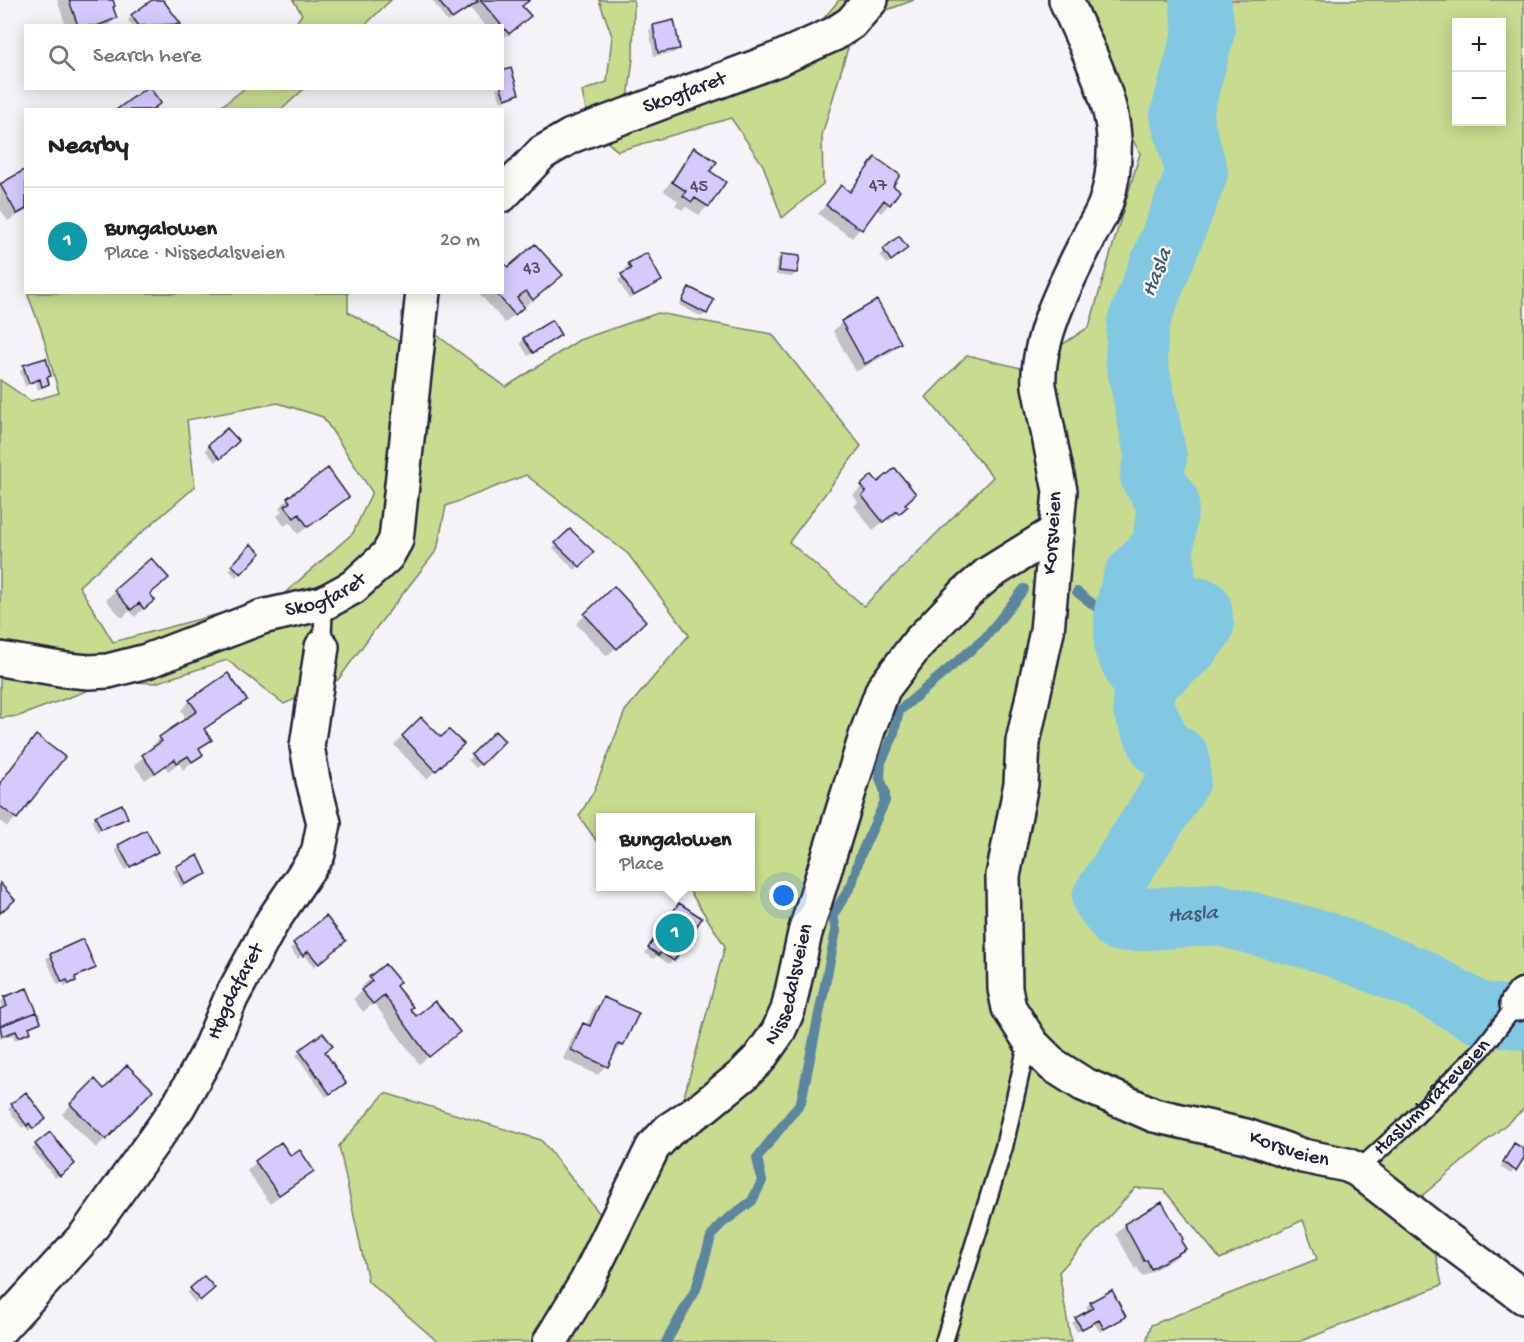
<!DOCTYPE html>
<html lang="en">
<head>
<meta charset="utf-8">
<style>
  :root { --surface:#fff; --page:#f2f2f2; --text:#222; --muted:#767676; --line:#e0e0e0; --accent:#1a73e8 }
  body { margin:0; font-family:"Gochi Hand",sans-serif; background:var(--page); color:var(--text) }
  .controls { position:absolute; right:18px; top:18px; display:grid; overflow:hidden; border-radius:0px; box-shadow:0 3px 15px #0003 }
  .controls button { width:54px; height:54px; display:grid; place-items:center; padding:0; border:0; border-bottom:2px solid var(--line); background:var(--surface); color:var(--text); font:30px sans-serif }
  .you { position:absolute; left:784px; top:896px; width:21px; height:21px; margin:-15px; border:4px solid #fff; border-radius:50%; background:#1a73e8; box-shadow:0 0 0 9px #1a73e833 }
  .badge { display:grid; place-items:center; width:39px; height:39px; border-radius:50%; background:var(--accent); color:#fff; font-size:20px; font-weight:700 }
  .pin { position:absolute; translate:-50% -50%; border:3px solid #fff; box-shadow:0 2px 6px #0006 }
  .popup { position:absolute; left:596px; top:813px; width:159px; height:78px; box-sizing:border-box; display:grid; place-content:center; border-radius:0px; background:var(--surface); filter:drop-shadow(0 2px 4px #0005); font-size:20px; white-space:nowrap; color:var(--muted) }
  .popup b { font-size:22px; color:var(--text) }
  .popup::after { content:''; position:absolute; left:50%; top:100%; margin-left:-12px; border:12px solid transparent; border-top-color:var(--surface) }
  .list { margin:0; padding:0; list-style:none }
  h2 { display:flex; justify-content:space-between; align-items:center; height:78px; margin:0; padding:0 24px; font-size:26px }
  h2 small { font-size:20px; font-weight:400; color:var(--muted) }
  .list li { display:grid; grid-template-columns:39px 1fr auto; gap:18px; align-items:center; box-sizing:border-box; height:108px; padding:0 24px; border-top:2px solid var(--line) }
  .list b { display:block; font-size:22px; white-space:nowrap }
  .list p { margin:0; font-size:20px; white-space:nowrap; color:var(--muted) }
  .list em { font-size:20px; font-style:normal; color:var(--muted) }
  .icon { flex:none; width:33px; height:33px; fill:none; stroke:currentColor; stroke-width:2; stroke-linecap:round; stroke-linejoin:round }
  .map { position:relative; flex:none; width:1524px; height:1342px; overflow:hidden }
  .search { position:absolute; background:var(--surface); box-shadow:0 3px 15px #0003; left:24px; top:24px; width:480px; height:66px; display:flex; align-items:center; gap:15px; box-sizing:border-box; padding:0 21px; border-radius:0px; color:var(--muted); font-size:22px }
  .panel { position:absolute; background:var(--surface); box-shadow:0 3px 15px #0003; left:24px; top:108px; width:480px; height:186px; border-radius:0px }
  .map>svg:first-child { display:block }
</style>
</head>
<body>
<div class="map">
<svg width="1524" height="1342" viewBox="0 0 1524 1342">
  <rect width="100%" height="100%" fill="#f5f2f8"/>
  <filter id="ink" filterUnits="userSpaceOnUse"><feTurbulence type="fractalNoise" baseFrequency=".0167" numOctaves="2"/><feDisplacementMap in="SourceGraphic" scale="12" xChannelSelector="R" yChannelSelector="G"/><feConvolveMatrix kernelMatrix="1 2 1 2 8 2 1 2 1" color-interpolation-filters="sRGB"/></filter>
  <g filter="url(#ink)">
    <!-- green -->
    <path fill="#c8db8f" stroke="#757e65" stroke-width="1.5" fill-rule="evenodd" d="M293,0h98l-26,25 -71,1 8,-12z
      M599,0h35l-1,58 -6,49 153,-36 59,-71h75l-35,13 -29,28 -28,94 1,49 -41,34 -19,-53 -32,-47 -113,33c-26,-21 -30,-27 -36,-60l25,-9 5,-46z
      M1055,0h469v1109l-101,86 19,90 -143,57h-153l5,-17 166,-66 -14,-39 -83,39 -56,-69 -29,-2 -76,84 12,70h-633l-70,-61 -29,-135 46,-53 156,47 59,74 82,-110 43,-158 -38,-59 63,-1v-68h-150v28l-21,-30 15,-25 31,-80 64,-76 -61,-81 -102,-79 -80,31 -9,44 -64,82 -35,48 -54,24 -57,-44 -72,23 -42,-2 -94,35 -19,2v-338l31,21 28,-8 -18,-64 -14,-36h321v19l55,32 31,-11 72,54 73,-47 79,-27 114,21 89,112 -72,96 75,64 129,-129 -67,-80 41,-42 58,14 64,-42 51,-174zM1456,22h46v100h-46zM278,403l45,14 49,75 -19,41 -74,65 -166,44 -34,-56 116,-99 -8,-67z
      M244,89v-1l60,1 -22,20h-64z"/>
    <!-- shadow -->
    <path fill="#0003" d="M57,0h55l-1,8 4,10 -7,8h-42z
      M154,0h7l18,24 -1,2h-46l-4,-6z
      M432,0h97l-8,7 -1,17 -18,15v-13h-17l-16,-19 -22,15z
      M653,26l25,23 -4,4 -20,3 -5,-26z
      M496,88h6l15,6 -4,4 -12,4z
      M694,149l14,23v34l-9,9 -13,-8 -4,3 -7,-5 3,-4 -14,-10 22,-33z
      M876,159l15,27 -2,18 -8,9 -5,-4 -24,29 -34,-24 23,-27 8,6z
      M26,170v41l-18,10 -8,-12v-23z
      M899,239l3,12 -15,13 -7,-9z
      M781,256l15,17 -4,4 -16,-2 1,-15z
      M629,265l31,16 -31,18 -11,-19 9,-7 -2,-4z
      M508,270l44,13 -47,40 -27,-31h24z
      M689,289l17,24 -4,4 -23,-12z
      M877,302l23,41 -9,9 -35,20 -23,-41 9,-9z
      M559,335l-31,21 -8,-13 4,-4z
      M24,367l26,8 -4,4 2,5 -10,6 -2,-8 -11,4 -5,-15z
      M227,430l10,11 -22,21 -10,-12z
      M872,478l34,28 -17,15 -2,-2 -14,11 -19,-24 4,-4 -5,-7z
      M347,496l-9,9 -40,29 -8,-12 -6,4 -7,-10 5,-5 -3,-3 9,-9z
      M570,531l22,21 -17,18 -22,-22z
      M251,546l8,7 -23,24 -7,-7z
      M115,591l33,4 -4,13 -9,9 -5,-6 -8,7 -16,-18z
      M585,615l50,15 -28,26 -31,-32z
      M245,700l-9,8 -33,22 7,9 -12,11 3,4 -18,16 -4,-7 -11,8 -3,-5 -20,14 -11,-15 19,-16 -2,-2 9,-9 27,-19 -6,-9 9,-9z
      M421,719l20,21 21,4 -35,35 -33,-34z
      M495,733l8,8 -27,27 -8,-8z
      M37,737l-21,81 -9,9 -7,-6v-39z
      M96,817h30l-4,5 -25,10 -5,-11z
      M119,846l37,6 -31,18 -10,-20z
      M177,867l28,7 -4,4 -20,9 -8,-16z
      M679,904l-6,56 -4,4 -12,-8 -3,3 -9,-6z
      M326,918l14,27 -26,22 -10,-13 -6,5 -8,-10z
      M50,955l44,12 -4,4 -16,7 1,2 -4,4 -6,3 -2,-4 -5,2 -12,-26z
      M385,966l10,20 21,32 42,14 -39,32 -45,-61 -11,9 -10,-13 10,-9 -2,-3z
      M5,998l34,24 -11,7 1,3 -4,4 -10,4 -2,-5 -13,4v-28l3,-2 -2,-7z
      M604,998l18,47 -24,30 -35,-16 12,-26 8,-9 3,2 9,-19z
      M323,1035v18l18,34 -15,10 -30,-42z
      M95,1081l10,58 -9,9 -34,-34z
      M12,1105l28,18 -12,8 -3,-5 -3,2 -14,-19z
      M50,1134l19,34 -14,10 -23,-29z
      M1514,1145l10,5v5l-13,19 -11,-7z
      M291,1158l21,12 -9,9 -33,24 -23,-32 9,-9z
      M1125,1225l55,16 4,8 -9,9 -33,19 -5,-10 -2,2 -19,-35z
      M204,1278l5,14 -14,11 -8,-10z
      M1111,1292l14,25 -25,15 -6,-9 -17,9 -5,-9 17,-11 -3,-5 4,-4z"/>
    <g fill="none" stroke-linecap="round" stroke-linejoin="round">
      <!-- stream -->
      <path stroke="#5c86a0" stroke-width="10" d="M1077,592l30,23 18,-2
        M666,1342l30,-53 15,-52 10,-13 31,-23 10,-20 -5,-23 44,-56 35,-171 -3,-16 19,-31 8,-28 25,-55v-9l-5,-14 1,-16 12,-25 6,-26 86,-73 39,-49"/>
      <!-- river -->
      <g stroke="#82c8e3" stroke-width="62">
        <path id="s1" d="M1200,0l4,31 -23,85 16,57 -59,150 -2,35 20,100 -5,18 17,26 -5,45 -29,31 -9,35v34l18,37 1,25 17,38 18,12 1,20 -77,119 17,23 96,-7 108,28 94,37 61,34 45,6"/>
        <path d="M1143,684l45,-38 15,-20 -2,-17 -28,-4 -8,-17 -2,-41"/>
      </g>
    </g>
    <!-- building -->
    <path fill="#d6cafc" stroke="#22223b" stroke-width="1.5" d="M69,0h44l2,6 -2,1 4,11 -20,8h-19z
      M152,0h11l18,24 -42,2 -8,-11z
      M438,0h39l1,2 -26,17z
      M480,0h50l-8,6 9,10 -22,18z
      M674,20l6,29 -22,4 -5,-28z
      M511,68l8,26 -14,5 -4,-11 1,-17z
      M146,88h4l11,15 -7,5 1,2h-39z
      M694,147l23,15 -7,9 16,11 -17,25 -14,-9 -3,4 -9,-6 3,-5 -14,-9z
      M875,157l25,18 -7,11 7,5 -10,14 -6,-5 -22,30 -36,-25 15,-20 9,7z
      M26,169v40l-9,5 -17,-30z
      M899,236l9,12 -17,13 -8,-12z
      M535,244l28,31 -30,25 -7,-9 -9,7 7,9 -9,8 -20,-23h7v-31l6,6z
      M647,253l15,28 -29,15 -12,-22 10,-5 -3,-6z
      M781,254l19,2 -3,17 -18,-2z
      M689,287l25,13 -7,14 -25,-13z
      M877,300l24,43 -36,21 -24,-43z
      M552,320l9,15 -28,18 -10,-15z
      M46,358l5,18 -4,1 2,7 -7,3 -2,-8 -11,4 -6,-18z
      M227,428l12,13 -19,18 -12,-14z
      M328,468l21,29 -41,30 -9,-13 -5,4 -9,-12 5,-4 -3,-4z
      M895,468l21,26 -11,10 3,2 -9,8 -2,-3 -14,11 -21,-26 4,-4 -5,-7 11,-10 6,7z
      M570,529l24,23 -14,15 -25,-24z
      M251,544l10,9 -20,21 -9,-9z
      M151,558l18,20 -19,16 5,6 -11,9 -5,-6 -8,7 -17,-20z
      M614,586l32,35 -29,28 -33,-35z
      M228,673l19,27 -43,29 8,11 -13,8 4,7 -11,7 -4,-6 -11,7 -2,-4 -20,14 -13,-18 20,-14 -3,-4 38,-26 -8,-11z
      M421,717l20,20 8,-7 15,14 -28,27 -34,-35z
      M495,731l10,10 -24,24 -10,-10z
      M36,735l29,22 -48,62 -17,-13v-23z
      M122,804l6,14 -27,11 -6,-13z
      M146,830l12,22 -28,15 -12,-22z
      M198,855l9,19 -22,10 -9,-18z
      M0,883l15,17 -15,13z
      M679,903l23,15 -28,43 -13,-9 -2,3 -11,-7z
      M326,916l20,25 -27,23 -11,-13 -5,5 -10,-13z
      M83,939l13,29 -21,9 1,4 -7,3 -2,-4 -5,2 -12,-28z
      M385,964l15,18 -4,4 17,21 -3,2 6,7 19,-15 25,31 -31,25 -45,-62 -11,9 -12,-14 11,-9 -3,-4z
      M27,988l10,24 -37,14v-17l7,-3 -3,-9z
      M603,997l36,16 -16,33 -5,-2 -10,23 -37,-17 12,-27 7,3z
      M37,1012l4,10 -12,5 2,5 -12,5 -3,-6 -14,5 -2,-10z
      M323,1033l10,13 -8,6 21,31 -16,11 -31,-44z
      M127,1065l26,25 -47,50 -36,-36 25,-25 9,10z
      M26,1092l20,27 -13,10 -4,-6 -2,3 -16,-22z
      M50,1132l25,32 -15,12 -25,-32z
      M281,1142l10,14 9,-6 14,21 -35,24 -24,-34z
      M1514,1143l10,6v9l-8,13 -13,-9z
      M1162,1202l21,37 -2,2 5,8 -35,20 -4,-9 -3,1 -20,-37z
      M204,1276l11,12 -15,13 -10,-13z
      M1112,1290l14,27 -22,12 -5,-9 -17,9 -7,-11 18,-10 -3,-6z"/>
    <g fill="none" stroke-linecap="round" stroke-linejoin="round">
      <!-- service casing -->
      <g stroke="#22223b" stroke-width="21">
        <g id="service">
          <path d="M322,647l2,-44"/>
          <path id="s2" d="M1358,1170l48,-44 76,-77 35,-45"/>
          <path d="M944,1342l60,-195 22,-98 6,-5"/>
        </g>
      </g>
      <!-- minor casing -->
      <g stroke="#22223b" stroke-width="38">
        <g id="minor">
          <path id="s3" d="M1066,0c17,41 46,94 48,138 1,21 -2,45 -8,64 -4,13 -13,25 -18,37 -21,41 -52,101 -49,147l21,105 -13,140 -24,111 -2,42 -18,92 2,113 4,19 23,36 21,21 30,19 71,31 92,21 57,20 44,9 11,5 86,67 80,60"/>
          <path id="s4" d="M502,195l40,-42 29,-17 207,-77 56,-25 17,-11 20,-23"/>
          <path id="s5" d="M0,659l66,11 23,2 19,-1 39,-10 115,-44 62,-14 29,-16 34,-31 9,-16 27,-248"/>
          <path d="M1517,1004l7,-9"/>
          <path id="s6" d="M0,1329l86,-94 92,-128 29,-52 24,-57 41,-76 46,-68 6,-31 -11,-43 -6,-34 15,-99"/>
          <path id="s7" d="M550,1342l37,-61 66,-134 16,-17 36,-24 38,-31 16,-16 19,-27 10,-22 17,-77 63,-203 15,-41 35,-46 48,-50 22,-19 69,-43"/>
        </g>
      </g>
      <!-- service -->
      <use href="#service" stroke="#fdfcf7" stroke-width="16"/>
      <!-- minor -->
      <use href="#minor" stroke="#fdfcf7" stroke-width="33"/>
    </g>
  </g>
  <g text-anchor="middle" dominant-baseline="central" stroke-width="4.5" stroke-linejoin="round" paint-order="stroke">
    <!-- number labels -->
    <g font-size="18" fill="#4f4c6b">
      <text x="878" y="186">47</text>
      <text x="699" y="187">45</text>
      <text x="532" y="269">43</text>
    </g>
    <!-- street labels -->
    <g font-size="21" fill="#22223b" stroke="#fdfcf7">
      <text stroke="none"><textPath href="#s4" startOffset="213">Skogfaret</textPath></text>
      <text transform="translate(1054 533) rotate(-86)">Korsveien</text>
      <text stroke="none"><textPath href="#s5" startOffset="340">Skogfaret</textPath></text>
      <text stroke="none"><textPath href="#s7" startOffset="441">Nissedalsveien</textPath></text>
      <text stroke="none"><textPath href="#s6" startOffset="414">Høgdafaret</textPath></text>
      <text stroke="none"><textPath href="#s2" startOffset="104">Haslumbråteveien</textPath></text>
      <text stroke="none"><textPath href="#s3" startOffset="1364">Korsveien</textPath></text>
    </g>
    <!-- water labels -->
    <g font-size="22" font-style="italic" fill="#445c76" stroke="#fdfcf7">
      <text transform="translate(1158 273) rotate(-69)">Hasla</text>
      <text stroke="none"><textPath href="#s1" startOffset="1077">Hasla</textPath></text>
    </g>
  </g>
</svg>
<div class="controls">
<button>+</button>
<button>−</button>
</div>
<div class="you"></div>
<div class="pin badge" style="left:675px;top:933px;background:#0f9aa8">1</div>
<div class="popup"><b>Bungalowen</b>Place</div>
<div class="search"><svg class="icon" aria-label="search" viewBox="0 0 24 24"><circle cx="10" cy="10" r="6"/><path d="M15 15l6 6"/></svg>Search here</div>
<section class="panel">
<h2>Nearby<small></small></h2>
<ul class="list">
<li><span class="badge" style="background:#0f9aa8">1</span><div><b>Bungalowen</b><p>Place · Nissedalsveien</p></div><em>20 m</em></li>
</ul>
</section>
</div>
</body>
</html>
